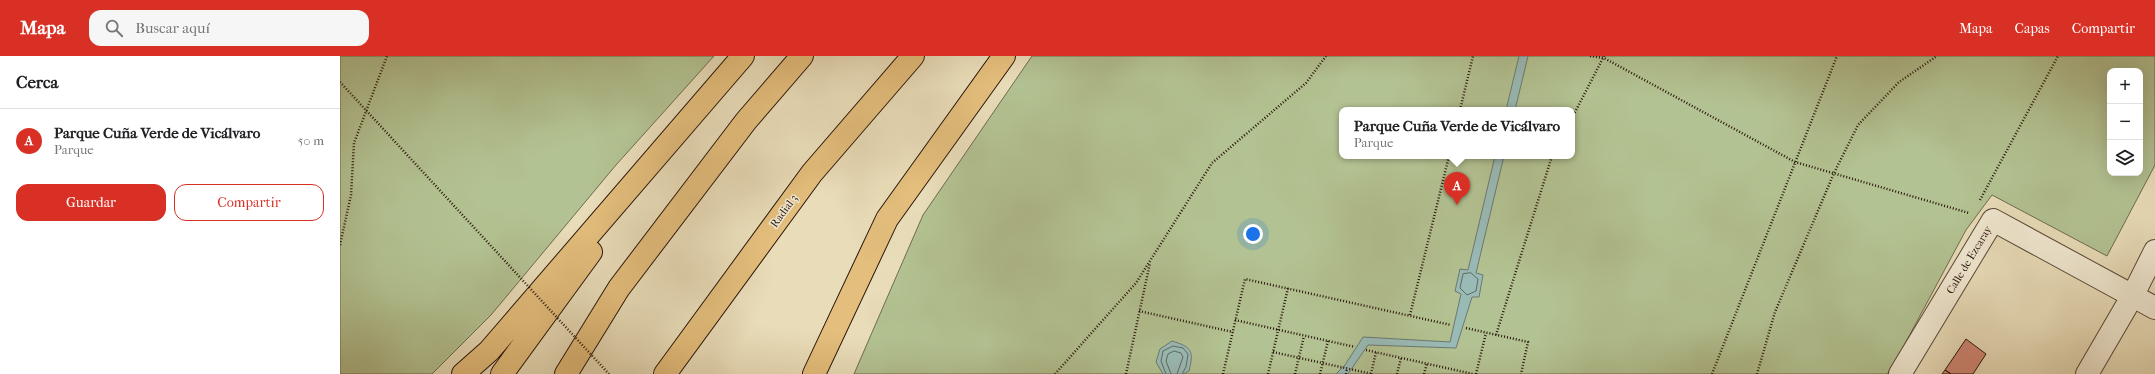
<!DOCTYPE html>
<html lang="es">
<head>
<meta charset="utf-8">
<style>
  :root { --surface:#fff; --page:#f6f6f6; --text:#202124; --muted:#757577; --line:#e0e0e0; --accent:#d93025 }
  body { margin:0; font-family:"IM FELL French Canon",serif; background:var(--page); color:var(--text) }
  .controls { position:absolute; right:12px; top:12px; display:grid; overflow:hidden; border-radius:8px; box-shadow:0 4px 16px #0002 }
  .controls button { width:36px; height:36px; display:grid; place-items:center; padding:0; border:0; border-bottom:1px solid var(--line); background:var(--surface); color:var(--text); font:20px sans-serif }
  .you { position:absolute; left:913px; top:178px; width:14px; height:14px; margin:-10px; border:3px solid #fff; border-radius:50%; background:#1a73e8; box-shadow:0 0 0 6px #1a73e833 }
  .badge { display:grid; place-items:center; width:26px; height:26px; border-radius:50%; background:var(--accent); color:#fff; font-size:13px; font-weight:700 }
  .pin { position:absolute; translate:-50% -33px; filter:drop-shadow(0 1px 2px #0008) }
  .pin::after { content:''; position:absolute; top:21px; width:14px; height:12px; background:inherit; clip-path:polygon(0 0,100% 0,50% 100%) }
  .popup { position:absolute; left:999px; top:51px; width:236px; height:52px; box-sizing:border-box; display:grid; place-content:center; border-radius:8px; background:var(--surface); filter:drop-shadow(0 1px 3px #0005); font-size:13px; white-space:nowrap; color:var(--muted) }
  .popup b { font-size:15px; color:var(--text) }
  .popup::after { content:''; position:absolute; left:50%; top:100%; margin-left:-8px; border:8px solid transparent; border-top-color:var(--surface) }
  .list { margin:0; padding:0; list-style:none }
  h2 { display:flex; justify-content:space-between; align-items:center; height:52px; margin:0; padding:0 16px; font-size:17px }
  h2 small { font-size:13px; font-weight:400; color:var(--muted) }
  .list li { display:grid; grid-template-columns:26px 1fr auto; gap:12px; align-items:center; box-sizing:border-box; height:64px; padding:0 16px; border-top:1px solid var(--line) }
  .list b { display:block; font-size:15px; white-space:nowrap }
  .list p { margin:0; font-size:13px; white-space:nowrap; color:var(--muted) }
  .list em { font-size:13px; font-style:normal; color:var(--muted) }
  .actions { display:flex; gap:8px; padding:12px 16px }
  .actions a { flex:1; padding:9px 0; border:1px solid var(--accent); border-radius:12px; text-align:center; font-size:14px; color:var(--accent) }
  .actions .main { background:var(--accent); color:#fff }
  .icon { flex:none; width:22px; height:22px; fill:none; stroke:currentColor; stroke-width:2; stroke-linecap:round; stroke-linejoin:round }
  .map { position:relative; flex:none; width:1815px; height:318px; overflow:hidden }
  header { display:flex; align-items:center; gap:24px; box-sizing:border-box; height:56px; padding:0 20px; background:var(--accent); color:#fff }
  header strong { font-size:19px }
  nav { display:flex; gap:22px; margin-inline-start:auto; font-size:14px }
  .search { width:280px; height:36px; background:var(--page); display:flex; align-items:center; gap:10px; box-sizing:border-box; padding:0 14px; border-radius:12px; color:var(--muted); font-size:15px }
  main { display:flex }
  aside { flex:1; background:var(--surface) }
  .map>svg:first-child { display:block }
</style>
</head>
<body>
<header>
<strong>Mapa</strong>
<div class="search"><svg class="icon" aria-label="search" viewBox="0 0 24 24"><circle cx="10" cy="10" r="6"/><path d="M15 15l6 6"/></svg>Buscar aquí</div>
<nav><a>Mapa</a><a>Capas</a><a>Compartir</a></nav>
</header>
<main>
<aside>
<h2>Cerca<small></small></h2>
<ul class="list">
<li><span class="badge">A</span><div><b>Parque Cuña Verde de Vicálvaro</b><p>Parque</p></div><em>50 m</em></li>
</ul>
<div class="actions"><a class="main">Guardar</a><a>Compartir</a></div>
</aside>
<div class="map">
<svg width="1815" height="318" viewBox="0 0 1815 318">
  <rect width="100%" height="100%" fill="#e9ddb9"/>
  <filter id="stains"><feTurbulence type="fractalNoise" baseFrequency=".005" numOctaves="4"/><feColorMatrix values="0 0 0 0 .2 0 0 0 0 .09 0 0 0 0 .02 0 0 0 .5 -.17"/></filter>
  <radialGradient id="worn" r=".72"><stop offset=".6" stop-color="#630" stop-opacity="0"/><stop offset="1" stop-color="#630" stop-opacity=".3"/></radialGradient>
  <!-- green -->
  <path fill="#b3c292" stroke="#6e6b4e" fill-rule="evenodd" d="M0,0h374l-98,109 -125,150 -59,59h-92z
    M692,0h1123v109l-48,91 -115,-61 -26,35 -73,136 -6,8h-1033l69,-159zM1770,15h30v102h-30zM1002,54h230v46h-230z"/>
  <!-- water -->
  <path fill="#99bbb6" stroke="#6c7872" d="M1179,0h9l-13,54h-9z
    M1155,100h9l-28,117 7,2 -4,22h-7l-16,51 -88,-3 -20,29h-12l9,-9 18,-28 87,5 11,-48 -6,-3 5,-22 8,1z
    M832,285c20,6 22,10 17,30l-6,3h-20l-7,-12 4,-13z"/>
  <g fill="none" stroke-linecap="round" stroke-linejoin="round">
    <!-- shore -->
    <path stroke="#606860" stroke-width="1" d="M1131,217l7,6 -2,12 -9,4 -7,-7 3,-14z
      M826,318l-5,-13 2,-10 10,-5 10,2 5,6 -2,13 -4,7
      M831,318l-5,-13 2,-7 6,-3 7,2 2,4 -6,17"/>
  </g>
  <!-- building -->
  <path fill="#d18775" stroke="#28140b" d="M1626,283l20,15 -13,20h-22l-6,-4z
    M1605,314l6,4h-9z"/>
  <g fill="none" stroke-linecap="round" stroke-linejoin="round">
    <!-- minor casing -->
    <g stroke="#584636" stroke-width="24">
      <path id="minor" d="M1560,318l93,-154 162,88
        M1747,318l46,-79 22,-44"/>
    </g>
    <!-- motorway casing -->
    <g stroke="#28140b" stroke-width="24">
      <path id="motorway" d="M123,318l26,-23 254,-295
        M162,318l89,-122
        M226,318l53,-86 127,-167 56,-65
        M325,318l147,-201 101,-117
        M474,318l73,-155 117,-163"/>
    </g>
    <!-- path -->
    <path stroke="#28140b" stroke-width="2.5" stroke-dasharray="1 2" stroke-linecap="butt" d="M1250,0l14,2 191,104 174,51
      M1120,54l13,-54
      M1232,62l32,-62
      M1640,144l78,-144
      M0,189l11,-50 3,-52 33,-87
      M799,255l94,21
      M1070,259l39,-159
      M895,264l120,27
      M1126,272l62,14 -7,32
      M1156,279l56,-179
      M1026,294l107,24
      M933,296l99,22
      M715,318l81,-91 76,-120 94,-80 20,-27
      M786,318l24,-111
      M883,318l22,-95 206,46
      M928,318l20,-86
      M955,318l9,-38
      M980,318l8,-33
      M1006,318l1,-6
      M1031,318l5,-22
      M1057,318l4,-16
      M1084,318l3,-11
      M1136,318l10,-41
      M1372,318l125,-318
      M1417,318l18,-62 59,-139 24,-48 41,-43 38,-26"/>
    <!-- minor -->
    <use href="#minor" stroke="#f1e9d2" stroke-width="22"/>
    <!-- motorway -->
    <use href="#motorway" stroke="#e4be7c" stroke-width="22"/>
    <!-- path-bridge -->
    <path stroke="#28140b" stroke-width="2.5" stroke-dasharray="1 2" stroke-linecap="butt" d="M0,26l269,292"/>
  </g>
  <g text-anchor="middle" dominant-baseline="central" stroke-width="3" stroke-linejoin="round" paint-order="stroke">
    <!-- street labels -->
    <g font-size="11" fill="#28140b" stroke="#f1e9d2">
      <text transform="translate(444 155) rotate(-54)">Radial 3</text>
      <text transform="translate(1629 204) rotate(-59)">Calle de Ezcaray</text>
    </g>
  </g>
  <rect width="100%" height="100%" filter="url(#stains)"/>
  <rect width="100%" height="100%" fill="url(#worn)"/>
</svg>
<div class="controls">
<button>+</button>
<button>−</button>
<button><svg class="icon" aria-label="layers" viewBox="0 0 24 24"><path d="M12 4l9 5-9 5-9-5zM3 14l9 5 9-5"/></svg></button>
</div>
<div class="you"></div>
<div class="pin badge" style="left:1117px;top:149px">A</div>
<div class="popup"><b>Parque Cuña Verde de Vicálvaro</b>Parque</div>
</div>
</main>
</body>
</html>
